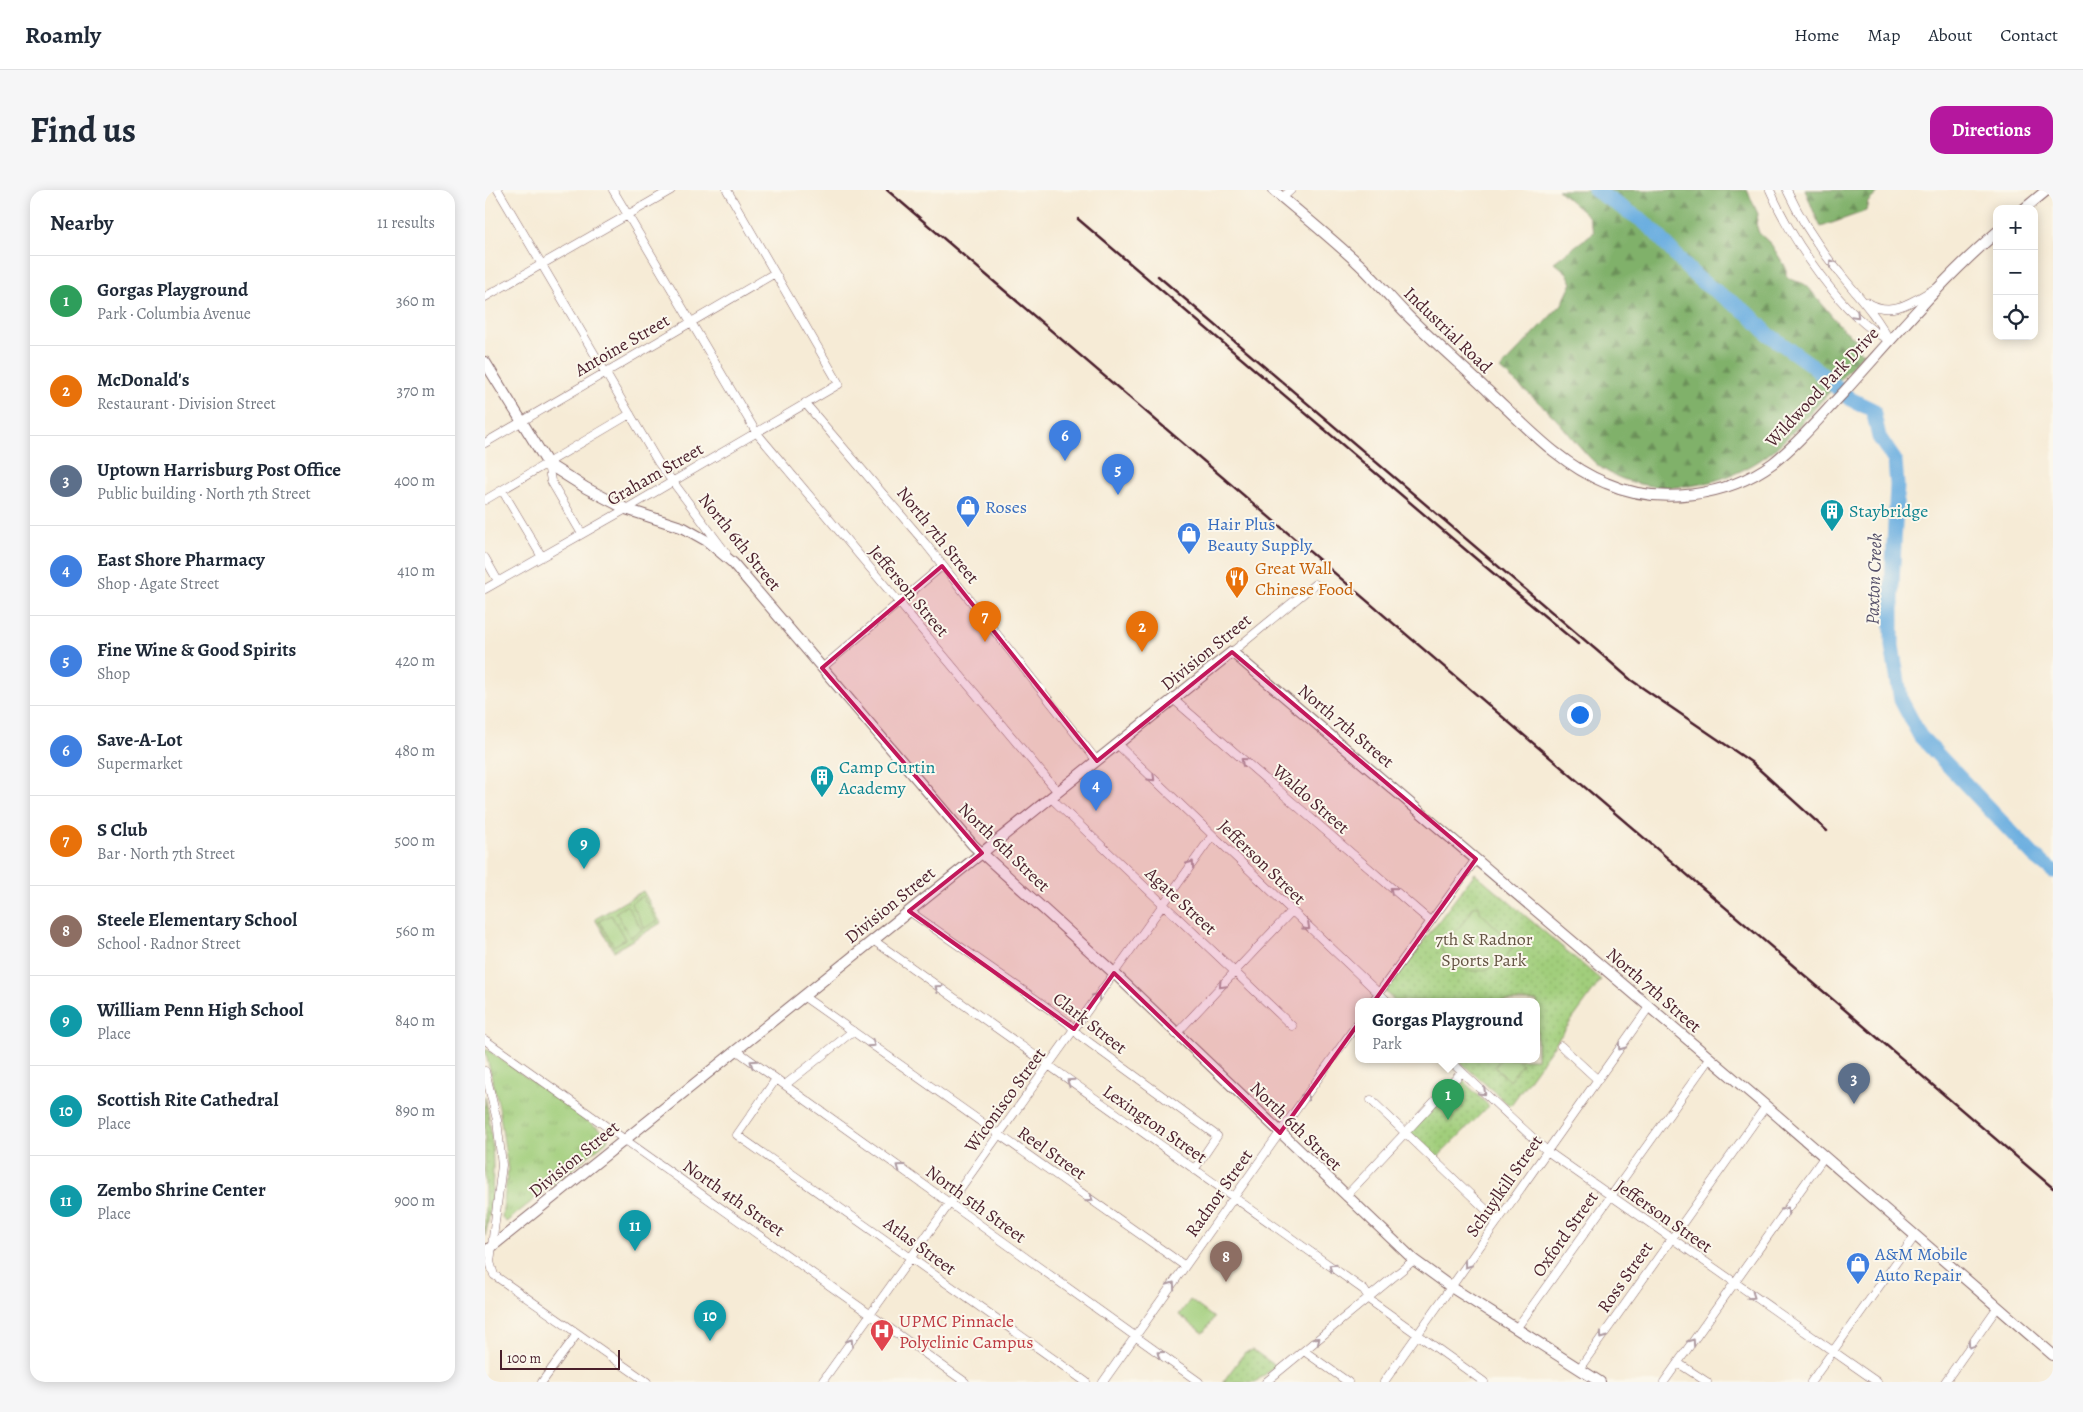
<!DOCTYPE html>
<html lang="en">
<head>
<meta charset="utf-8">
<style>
  :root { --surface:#fff; --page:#f6f6f7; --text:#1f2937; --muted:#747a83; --line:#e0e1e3; --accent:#b5179e }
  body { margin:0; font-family:Alegreya,serif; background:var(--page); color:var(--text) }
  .controls { position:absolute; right:15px; top:15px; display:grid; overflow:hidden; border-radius:10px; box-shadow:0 2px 12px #0003 }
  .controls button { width:45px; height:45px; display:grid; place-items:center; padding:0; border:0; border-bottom:1px solid var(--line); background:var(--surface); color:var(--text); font:25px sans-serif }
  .scale { position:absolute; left:15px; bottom:12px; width:120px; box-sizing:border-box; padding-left:5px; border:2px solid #4a1f2b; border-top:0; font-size:14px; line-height:18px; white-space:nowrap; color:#4a1f2b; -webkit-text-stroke:4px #fbf7ec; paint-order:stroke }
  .you { position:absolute; left:1094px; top:524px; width:18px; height:18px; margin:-12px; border:4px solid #fff; border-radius:50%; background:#1a73e8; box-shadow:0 0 0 8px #1a73e833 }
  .badge { display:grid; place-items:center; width:32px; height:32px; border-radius:50%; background:var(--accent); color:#fff; font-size:16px; font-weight:700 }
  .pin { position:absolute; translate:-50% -41px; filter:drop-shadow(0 1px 2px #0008) }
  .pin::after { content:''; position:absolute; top:26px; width:18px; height:15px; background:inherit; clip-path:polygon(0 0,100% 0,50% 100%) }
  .popup { position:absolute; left:870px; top:808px; width:185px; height:65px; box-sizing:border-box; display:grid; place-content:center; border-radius:10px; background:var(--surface); filter:drop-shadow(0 1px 4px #0005); font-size:16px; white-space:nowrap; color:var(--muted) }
  .popup b { font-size:19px; color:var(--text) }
  .popup::after { content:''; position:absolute; left:50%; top:100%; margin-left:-10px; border:10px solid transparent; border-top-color:var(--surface) }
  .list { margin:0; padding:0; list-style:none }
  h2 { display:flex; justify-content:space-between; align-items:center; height:65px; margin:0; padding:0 20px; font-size:21px }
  h2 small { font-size:16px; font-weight:400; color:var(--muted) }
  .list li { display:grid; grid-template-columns:32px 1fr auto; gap:15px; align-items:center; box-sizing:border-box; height:90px; padding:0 20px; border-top:1px solid var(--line) }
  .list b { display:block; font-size:19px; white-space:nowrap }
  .list p { margin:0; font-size:16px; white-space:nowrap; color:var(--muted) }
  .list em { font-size:16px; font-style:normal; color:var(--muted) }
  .icon { flex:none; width:28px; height:28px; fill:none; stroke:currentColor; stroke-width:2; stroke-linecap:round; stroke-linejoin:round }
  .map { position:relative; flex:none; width:1568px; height:1192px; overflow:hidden; border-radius:15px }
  header { display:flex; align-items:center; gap:30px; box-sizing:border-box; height:70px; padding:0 25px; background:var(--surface); border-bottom:1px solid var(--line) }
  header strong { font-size:24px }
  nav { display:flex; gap:28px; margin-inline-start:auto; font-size:18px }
  .intro { display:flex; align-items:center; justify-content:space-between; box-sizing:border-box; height:120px; padding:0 30px }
  h1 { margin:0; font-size:35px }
  .button { padding:12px 22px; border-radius:15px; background:var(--accent); color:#fff; font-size:18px; font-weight:700 }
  main { display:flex; gap:30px; padding:0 30px }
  aside { flex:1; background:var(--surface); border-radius:15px; box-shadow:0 2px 12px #0003 }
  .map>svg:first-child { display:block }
</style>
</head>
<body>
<header>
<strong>Roamly</strong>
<nav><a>Home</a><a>Map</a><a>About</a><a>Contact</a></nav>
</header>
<div class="intro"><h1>Find us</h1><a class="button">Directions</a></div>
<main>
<aside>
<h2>Nearby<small>11 results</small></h2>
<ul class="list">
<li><span class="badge" style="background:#2e9e5b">1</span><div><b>Gorgas Playground</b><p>Park · Columbia Avenue</p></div><em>360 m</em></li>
<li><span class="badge" style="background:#e8710a">2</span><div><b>McDonald's</b><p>Restaurant · Division Street</p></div><em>370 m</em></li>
<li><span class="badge" style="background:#5c6f8a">3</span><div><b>Uptown Harrisburg Post Office</b><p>Public building · North 7th Street</p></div><em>400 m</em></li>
<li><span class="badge" style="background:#3f7fe0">4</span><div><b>East Shore Pharmacy</b><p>Shop · Agate Street</p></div><em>410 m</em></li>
<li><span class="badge" style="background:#3f7fe0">5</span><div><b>Fine Wine &amp; Good Spirits</b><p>Shop</p></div><em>420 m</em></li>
<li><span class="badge" style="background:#3f7fe0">6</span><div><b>Save-A-Lot</b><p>Supermarket</p></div><em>480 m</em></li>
<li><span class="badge" style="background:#e8710a">7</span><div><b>S Club</b><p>Bar · North 7th Street</p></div><em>500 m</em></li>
<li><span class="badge" style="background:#8d6e63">8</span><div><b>Steele Elementary School</b><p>School · Radnor Street</p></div><em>560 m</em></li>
<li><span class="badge" style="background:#0f9aa8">9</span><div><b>William Penn High School</b><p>Place</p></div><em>840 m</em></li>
<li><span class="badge" style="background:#0f9aa8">10</span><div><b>Scottish Rite Cathedral</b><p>Place</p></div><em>890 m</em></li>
<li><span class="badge" style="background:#0f9aa8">11</span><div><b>Zembo Shrine Center</b><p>Place</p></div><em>900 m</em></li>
</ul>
</aside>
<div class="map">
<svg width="1568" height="1192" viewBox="0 0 1568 1192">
  <defs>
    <pattern id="grass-tufts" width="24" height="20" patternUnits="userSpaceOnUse" patternTransform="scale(1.25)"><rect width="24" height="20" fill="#a1ce7b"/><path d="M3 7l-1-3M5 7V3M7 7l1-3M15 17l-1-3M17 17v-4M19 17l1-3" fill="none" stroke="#8cb06a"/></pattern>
    <pattern id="forest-firs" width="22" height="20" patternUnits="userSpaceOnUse" patternTransform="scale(1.25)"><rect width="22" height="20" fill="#80b16b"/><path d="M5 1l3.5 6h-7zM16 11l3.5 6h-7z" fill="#6b8f58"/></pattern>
    <pattern id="park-dots" width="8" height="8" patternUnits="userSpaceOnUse" patternTransform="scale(1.25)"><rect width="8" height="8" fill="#a1ce7b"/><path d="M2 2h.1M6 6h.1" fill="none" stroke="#8cb06a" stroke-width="1.8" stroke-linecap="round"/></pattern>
  </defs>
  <rect width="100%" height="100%" fill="#fbf7ec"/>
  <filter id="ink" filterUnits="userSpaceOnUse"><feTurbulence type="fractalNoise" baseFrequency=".02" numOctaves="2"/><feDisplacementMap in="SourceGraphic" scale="10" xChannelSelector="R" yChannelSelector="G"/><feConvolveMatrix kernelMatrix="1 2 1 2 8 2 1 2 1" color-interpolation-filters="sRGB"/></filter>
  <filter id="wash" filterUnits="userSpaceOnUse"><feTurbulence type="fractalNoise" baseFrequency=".0096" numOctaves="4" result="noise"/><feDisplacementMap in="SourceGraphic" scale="20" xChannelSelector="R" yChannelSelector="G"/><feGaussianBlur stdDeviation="1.12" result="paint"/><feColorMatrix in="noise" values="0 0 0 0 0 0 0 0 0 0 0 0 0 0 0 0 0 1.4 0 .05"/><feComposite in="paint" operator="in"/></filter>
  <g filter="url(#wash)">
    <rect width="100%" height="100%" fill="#f6ebd6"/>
    <!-- grass -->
    <path fill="url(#grass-tufts)" stroke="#767653" d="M0,860h3l118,84 2,4 -1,3 -101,81 -4,-5 6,-47 -9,-63z"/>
    <!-- forest -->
    <path fill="url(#forest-firs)" stroke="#65684b" d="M1073,0h189l11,24 -2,10 3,9 12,11 15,24v8c7,7 15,4 22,11l33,40 18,15v9l5,2c-29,31 -57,67 -88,95 -44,39 -122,54 -173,21 -13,-8 -35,-37 -47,-50 -17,-18 -38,-34 -56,-50l62,-65 10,-21 -5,-10 -13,-11 40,-30 -6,-16z
      M1320,0h76l-13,12 -2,9 -45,16c-7,-12 -10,-24 -16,-37z"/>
    <!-- park -->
    <path fill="url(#park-dots)" stroke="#767653" d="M990,683l126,107 -91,126 -53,-47h80v-58h-142l-10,-9z
      M158,701l18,32 -47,28 -19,-32z
      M975,888l29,28 -53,53 -28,-26z
      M0,906c10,47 11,93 0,140z
      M768,1160l23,16 -21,16h-32l22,-30z"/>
    <!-- pitch -->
    <path fill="#a1ce7b" stroke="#767653" d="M157,706l15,25 -12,7 -14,-25z
      M142,715l15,25 -12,7 -14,-25z
      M994,715l1,7 33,32c-8,24 -38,35 -59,20 -5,-4 -10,-11 -13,-15l29,-35 1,-6z
      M126,725l14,24 -11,7 -15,-25z
      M1016,869h15l6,5 -13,17 -14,-14z
      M705,1110l24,18 -11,15 -24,-18z"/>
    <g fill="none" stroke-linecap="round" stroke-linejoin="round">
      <!-- river -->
      <path stroke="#6baee0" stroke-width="15" d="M1110,0l48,31 12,11 33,37 13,12 49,34 18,19 42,30 40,35 23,11 6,27 16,24 2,24 -5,98v63l9,54 19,36 115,121 18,14"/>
    </g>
  </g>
  <g filter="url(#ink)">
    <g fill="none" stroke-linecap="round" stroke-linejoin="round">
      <!-- street casing -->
      <g stroke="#866667" stroke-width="9">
        <path id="street" d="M13,0l160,272 68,91
          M128,0l143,242 302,360
          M1285,0c20,47 73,128 119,150
          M1302,0c14,30 31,57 52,82 18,23 37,42 50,68
          M797,8l9,-8
          M0,107l186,-107
          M1382,112c25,16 46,-1 67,-13
          M320,213l120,140 172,218
          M0,253l290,-170
          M63,274l3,17 31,53
          M17,300l40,67
          M0,310l145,-86
          M0,368l13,23
          M0,399l141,-80 213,-125 -112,-194
          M747,462l83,-68
          M337,478l120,-102
          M688,509l257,222
          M632,554l270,257
          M566,608l241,228
          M424,721l125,87 34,25 11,12 138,101 -23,34
          M388,750l491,350 7,11 113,81
          M318,806l382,270
          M888,811l103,-142
          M691,844l115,-122
          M0,850l480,342
          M1076,856l37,34
          M251,860l463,332
          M963,869l99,92 330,231
          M0,881l12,49 5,45 -12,97 4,13 153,107
          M291,889l-39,56 349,247
          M300,895l68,-54
          M886,910l127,121
          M861,1006l116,-124
          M1031,1139l193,-270
          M819,1161l44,31
          M1193,1173l29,19
          M1094,1179l187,-263
          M57,1192l35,-48
          M337,1192l390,-546
          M618,1192l256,-361
          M781,1192l148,-122
          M899,1192l265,-375
          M1179,1192l160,-225
          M1326,1192l104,-146
          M1460,1192l52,-74"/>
      </g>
      <!-- secondary casing -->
      <g stroke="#866667" stroke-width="12">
        <path id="secondary" d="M788,0c29,24 58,48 86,74 17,16 32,35 49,52 25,25 53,49 79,74 37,34 72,74 119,93 52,23 121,14 167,-20 26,-20 47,-46 70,-70 50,-55 97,-112 154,-161
          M1539,19l23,-19
          M0,172l63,102 38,24 40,21 58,19 23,13 26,22 240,282 141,128 300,287 37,27 149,95
          M0,1062l747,-600 534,454 287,249"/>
      </g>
      <!-- street -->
      <use href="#street" stroke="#fff" stroke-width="8"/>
      <!-- secondary -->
      <use href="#secondary" stroke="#fff" stroke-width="10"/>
      <!-- rail -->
      <path stroke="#4a1f2b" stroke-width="2.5" d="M402,0l1166,998
        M593,29l403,344 97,81
        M673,86l450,384 23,20 120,82 76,69"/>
    </g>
    <!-- one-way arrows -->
    <defs><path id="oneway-chevron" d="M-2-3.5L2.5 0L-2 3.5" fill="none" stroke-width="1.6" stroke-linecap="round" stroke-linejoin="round" transform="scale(1.25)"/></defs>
    <g stroke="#ae9aa0">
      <use href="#oneway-chevron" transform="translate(1347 73) rotate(-128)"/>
      <use href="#oneway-chevron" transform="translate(1371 125) rotate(45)"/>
      <use href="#oneway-chevron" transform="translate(759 571) rotate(-139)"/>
      <use href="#oneway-chevron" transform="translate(667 588) rotate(44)"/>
      <use href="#oneway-chevron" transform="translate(706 674) rotate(-54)"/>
      <use href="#oneway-chevron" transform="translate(908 700) rotate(-139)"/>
      <use href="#oneway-chevron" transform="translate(822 737) rotate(43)"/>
      <use href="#oneway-chevron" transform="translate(737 795) rotate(133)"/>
      <use href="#oneway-chevron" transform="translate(453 798) rotate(-144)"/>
      <use href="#oneway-chevron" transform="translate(612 806) rotate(-54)"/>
      <use href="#oneway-chevron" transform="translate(387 854) rotate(35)"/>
      <use href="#oneway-chevron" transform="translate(1136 857) rotate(125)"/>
      <use href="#oneway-chevron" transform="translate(268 873) rotate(-145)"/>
      <use href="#oneway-chevron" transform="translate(585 892) rotate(-145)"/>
      <use href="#oneway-chevron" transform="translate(998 902) rotate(43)"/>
      <use href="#oneway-chevron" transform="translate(821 906) rotate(-55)"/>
      <use href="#oneway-chevron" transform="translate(415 977) rotate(-144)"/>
      <use href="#oneway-chevron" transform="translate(605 1009) rotate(35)"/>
      <use href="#oneway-chevron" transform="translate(1301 1020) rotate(-55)"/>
      <use href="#oneway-chevron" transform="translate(982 1075) rotate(126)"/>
      <use href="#oneway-chevron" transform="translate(847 1077) rotate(-145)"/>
      <use href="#oneway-chevron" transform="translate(687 1095) rotate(-55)"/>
      <use href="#oneway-chevron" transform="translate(1267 1106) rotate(35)"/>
      <use href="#oneway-chevron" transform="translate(1117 1146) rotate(125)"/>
      <use href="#oneway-chevron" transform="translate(832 1150) rotate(-39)"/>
      <use href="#oneway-chevron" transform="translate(365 1152) rotate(-55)"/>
      <use href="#oneway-chevron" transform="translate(1207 1152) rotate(-55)"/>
      <use href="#oneway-chevron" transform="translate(1486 1155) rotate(124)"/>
      <use href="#oneway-chevron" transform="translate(675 1164) rotate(-144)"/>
    </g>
  </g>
  <!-- marked area -->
  <path fill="#c2185b" fill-opacity="0.2" stroke="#c2185b" stroke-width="4" stroke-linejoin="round" d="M457,376l155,195 135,-109 244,207 -196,274 -166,-160 -40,56 -165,-118 73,-58 -160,-185z"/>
  <!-- icons -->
  <defs>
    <g id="shop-pin" transform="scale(1.25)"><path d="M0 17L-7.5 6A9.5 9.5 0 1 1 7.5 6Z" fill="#3f7fe0" stroke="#fbf7ec"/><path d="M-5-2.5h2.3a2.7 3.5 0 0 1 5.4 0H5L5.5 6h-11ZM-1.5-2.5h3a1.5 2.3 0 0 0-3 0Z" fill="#fff"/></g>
    <g id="building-pin" transform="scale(1.25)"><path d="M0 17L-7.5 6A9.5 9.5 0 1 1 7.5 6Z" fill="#0f9aa8" stroke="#fbf7ec"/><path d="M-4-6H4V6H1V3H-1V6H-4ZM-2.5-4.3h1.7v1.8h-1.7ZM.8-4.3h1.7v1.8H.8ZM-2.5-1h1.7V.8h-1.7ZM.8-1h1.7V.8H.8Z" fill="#fff"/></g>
    <g id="restaurant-pin" transform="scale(1.25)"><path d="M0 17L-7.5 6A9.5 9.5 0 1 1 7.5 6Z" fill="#e8710a" stroke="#fbf7ec"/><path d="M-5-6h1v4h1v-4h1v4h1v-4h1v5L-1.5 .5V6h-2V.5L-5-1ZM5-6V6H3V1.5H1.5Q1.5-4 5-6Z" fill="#fff"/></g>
    <g id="hospital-pin" transform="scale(1.25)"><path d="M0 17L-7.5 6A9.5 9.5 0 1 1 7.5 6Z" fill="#e0444e" stroke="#fbf7ec"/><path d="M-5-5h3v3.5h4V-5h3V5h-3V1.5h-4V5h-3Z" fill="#fff"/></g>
  </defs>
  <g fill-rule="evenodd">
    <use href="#shop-pin" x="483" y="317"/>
    <use href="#building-pin" x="1347" y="321"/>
    <use href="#shop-pin" x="704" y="344"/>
    <use href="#restaurant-pin" x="752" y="388"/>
    <use href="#building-pin" x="337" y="587"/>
    <use href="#shop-pin" x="1373" y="1074"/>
    <use href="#hospital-pin" x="397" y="1141"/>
  </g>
  <g text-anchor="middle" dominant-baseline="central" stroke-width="4" stroke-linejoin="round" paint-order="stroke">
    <!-- street labels -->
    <g font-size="18" fill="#4a1f2b" stroke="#fbf7ec">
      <text transform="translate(963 140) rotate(44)">Industrial Road</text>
      <text transform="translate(137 155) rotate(-30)">Antoine Street</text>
      <text transform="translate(1337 197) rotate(-47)">Wildwood Park Drive</text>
      <text transform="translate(170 284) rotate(-30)">Graham Street</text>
      <text transform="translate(453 345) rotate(51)">North 7th Street</text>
      <text transform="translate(255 352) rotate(51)">North 6th Street</text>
      <text transform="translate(424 401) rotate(50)">Jefferson Street</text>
      <text transform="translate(721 462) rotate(-39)">Division Street</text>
      <text transform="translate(861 536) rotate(40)">North 7th Street</text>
      <text transform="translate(826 609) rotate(41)">Waldo Street</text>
      <text transform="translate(519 657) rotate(44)">North 6th Street</text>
      <text transform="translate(777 672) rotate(44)">Jefferson Street</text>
      <text transform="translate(696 711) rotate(43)">Agate Street</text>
      <text transform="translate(405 715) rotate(-39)">Division Street</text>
      <text transform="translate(1169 800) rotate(41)">North 7th Street</text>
      <text transform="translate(605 833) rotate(38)">Clark Street</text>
      <text transform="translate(520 910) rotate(-54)">Wiconisco Street</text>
      <text transform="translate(670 934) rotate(35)">Lexington Street</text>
      <text transform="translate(811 936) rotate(44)">North 6th Street</text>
      <text transform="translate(567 963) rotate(35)">Reel Street</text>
      <text transform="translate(89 969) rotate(-39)">Division Street</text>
      <text transform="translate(1019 996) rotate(-55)">Schuylkill Street</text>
      <text transform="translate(734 1003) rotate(-55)">Radnor Street</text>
      <text transform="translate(249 1008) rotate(35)">North 4th Street</text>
      <text transform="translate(491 1014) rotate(36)">North 5th Street</text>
      <text transform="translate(1179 1026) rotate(35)">Jefferson Street</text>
      <text transform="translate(1080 1044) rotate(-55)">Oxford Street</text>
      <text transform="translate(435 1056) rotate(36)">Atlas Street</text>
      <text transform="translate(1140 1087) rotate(-55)">Ross Street</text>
    </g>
    <!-- shop labels -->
    <g font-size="18" fill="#366cbe" stroke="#fbf7ec" text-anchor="start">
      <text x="500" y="317">Roses</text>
      <text x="722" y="334">Hair Plus<tspan x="722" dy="21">Beauty Supply</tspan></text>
      <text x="1390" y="1064">A&amp;M Mobile<tspan x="1390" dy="21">Auto Repair</tspan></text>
    </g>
    <!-- culture labels -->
    <g font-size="18" fill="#0d838f" stroke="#fbf7ec" text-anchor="start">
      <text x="1364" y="321">Staybridge</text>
      <text x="354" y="577">Camp Curtin<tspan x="354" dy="21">Academy</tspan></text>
    </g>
    <!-- food labels -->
    <g font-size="18" fill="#c56008" stroke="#fbf7ec" text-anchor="start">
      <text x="770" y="378">Great Wall<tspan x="770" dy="21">Chinese Food</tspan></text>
    </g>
    <!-- park labels -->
    <g font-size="18" fill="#645443" stroke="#fbf7ec">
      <text x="999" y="749">7th &amp; Radnor<tspan x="999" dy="21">Sports Park</tspan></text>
    </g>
    <!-- health labels -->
    <g font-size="18" fill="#be3a42" stroke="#fbf7ec" text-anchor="start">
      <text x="414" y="1131">UPMC Pinnacle<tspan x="414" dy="21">Polyclinic Campus</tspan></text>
    </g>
    <!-- water labels -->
    <g font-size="19" font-style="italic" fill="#56516a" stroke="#fbf7ec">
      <text transform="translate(1389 389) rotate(-88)">Paxton Creek</text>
    </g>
  </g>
</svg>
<div class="controls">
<button>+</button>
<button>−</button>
<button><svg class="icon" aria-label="locate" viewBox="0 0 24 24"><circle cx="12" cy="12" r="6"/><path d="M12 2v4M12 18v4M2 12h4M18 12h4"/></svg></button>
</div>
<div class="scale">100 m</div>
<div class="you"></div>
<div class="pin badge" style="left:963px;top:930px;background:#2e9e5b">1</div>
<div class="popup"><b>Gorgas Playground</b>Park</div>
<div class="pin badge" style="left:657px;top:462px;background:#e8710a">2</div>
<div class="pin badge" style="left:1369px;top:914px;background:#5c6f8a">3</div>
<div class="pin badge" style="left:611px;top:621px;background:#3f7fe0">4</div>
<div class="pin badge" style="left:633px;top:305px;background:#3f7fe0">5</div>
<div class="pin badge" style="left:580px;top:271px;background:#3f7fe0">6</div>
<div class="pin badge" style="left:500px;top:452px;background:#e8710a">7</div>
<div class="pin badge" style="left:741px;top:1092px;background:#8d6e63">8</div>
<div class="pin badge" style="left:99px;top:679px;background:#0f9aa8">9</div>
<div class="pin badge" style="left:225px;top:1151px;background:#0f9aa8">10</div>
<div class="pin badge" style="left:150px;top:1061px;background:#0f9aa8">11</div>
</div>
</main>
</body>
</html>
